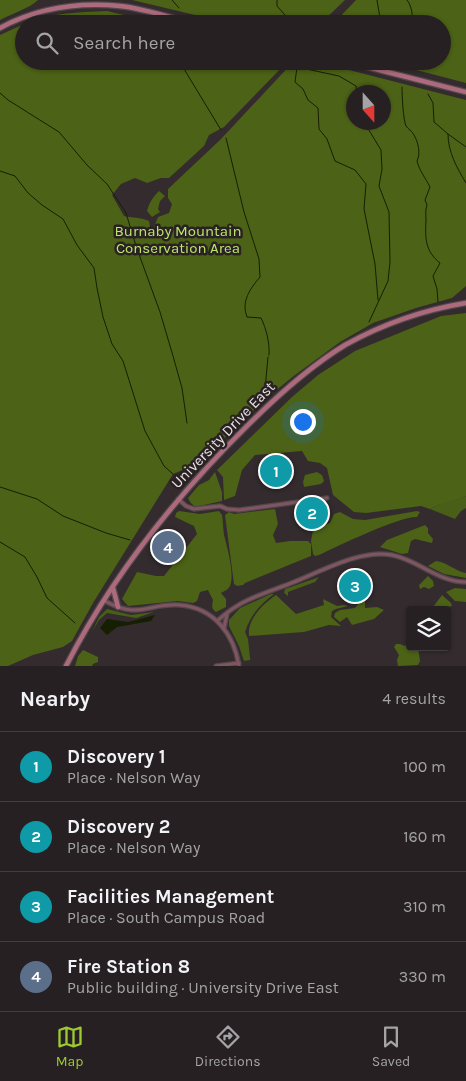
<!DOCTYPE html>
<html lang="en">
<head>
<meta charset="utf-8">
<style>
  :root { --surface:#262022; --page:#322d2f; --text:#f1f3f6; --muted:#a4a3a5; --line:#423e40; --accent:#9dca30 }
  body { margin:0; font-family:Karla,sans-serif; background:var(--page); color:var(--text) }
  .controls { position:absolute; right:15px; bottom:15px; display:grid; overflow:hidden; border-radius:5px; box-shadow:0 1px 4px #0004 }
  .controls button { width:45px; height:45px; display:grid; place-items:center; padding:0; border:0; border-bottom:1px solid var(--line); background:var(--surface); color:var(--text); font:25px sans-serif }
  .compass { position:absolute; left:346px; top:85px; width:45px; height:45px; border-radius:50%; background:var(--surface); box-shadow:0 1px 4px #0004; rotate:159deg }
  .you { position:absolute; left:302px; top:421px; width:18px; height:18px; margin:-12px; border:4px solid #fff; border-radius:50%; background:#1a73e8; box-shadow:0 0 0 8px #1a73e833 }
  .badge { display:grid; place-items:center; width:32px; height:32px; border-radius:50%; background:var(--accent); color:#fff; font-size:16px; font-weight:700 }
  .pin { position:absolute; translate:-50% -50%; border:2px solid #fff; box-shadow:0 1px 5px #0006 }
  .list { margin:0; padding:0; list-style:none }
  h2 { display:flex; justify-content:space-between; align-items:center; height:65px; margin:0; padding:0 20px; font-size:21px }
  h2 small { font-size:16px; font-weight:400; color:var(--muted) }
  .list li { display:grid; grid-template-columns:32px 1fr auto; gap:15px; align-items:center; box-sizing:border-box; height:70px; padding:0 20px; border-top:1px solid var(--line) }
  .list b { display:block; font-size:19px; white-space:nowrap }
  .list p { margin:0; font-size:16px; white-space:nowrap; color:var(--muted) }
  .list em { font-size:16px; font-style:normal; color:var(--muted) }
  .icon { flex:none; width:28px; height:28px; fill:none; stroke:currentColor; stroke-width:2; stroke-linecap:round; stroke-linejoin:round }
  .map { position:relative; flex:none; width:466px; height:666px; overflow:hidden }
  .search { position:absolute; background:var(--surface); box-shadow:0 1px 4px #0004; left:15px; right:15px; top:15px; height:55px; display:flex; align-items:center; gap:12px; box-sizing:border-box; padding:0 18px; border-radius:28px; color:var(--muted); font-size:19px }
  .sheet { height:345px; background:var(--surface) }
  nav { display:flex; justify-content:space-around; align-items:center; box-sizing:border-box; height:70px; border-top:1px solid var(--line); background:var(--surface); font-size:14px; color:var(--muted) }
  nav a { display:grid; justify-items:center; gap:2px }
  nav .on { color:var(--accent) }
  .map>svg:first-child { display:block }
</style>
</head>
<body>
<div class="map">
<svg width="466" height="666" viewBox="0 0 466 666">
  <rect width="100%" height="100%" fill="#332b2d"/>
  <!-- green -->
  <path fill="#495f17" d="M466,496v12l-5,3 -6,8 -25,-10c12,-7 24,-8 36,-13z
    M319,577l-4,5 -27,10v4l-4,-3 1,-4z
    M271,594h3c-14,10 -24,22 -29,38l3,7 2,19v2l-6,1 -5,-15 -10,-20v-6l11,-12z
    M107,609l24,6 23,-3 -18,6 -29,-5 -8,7 -7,12 7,-15z"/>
  <!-- forest -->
  <path fill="#4c6216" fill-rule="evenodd" d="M0,0h38c-8,8 -27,14 -38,20z
    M132,0h213l-25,24h-87z
    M356,0h110v83l-84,-22h60v-37h-109z
    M107,11l55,13h-138c27,-11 54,-12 83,-13z
    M24,24v37h264l-64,66 -15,8 -5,11 -35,32h-8l-14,5 -12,-5 -14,6 -9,11 12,21c9,2 16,1 25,5l2,11 4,1 -1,-6 4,-10 11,-4 3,-9 -4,-6v-9l53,-50 73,-78h20l152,39v186l-14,12 -36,10 -43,15 -33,19 -45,33 -31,25 -67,64 -24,10 -80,129 -21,38 -9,6 -30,8 -25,11h-8v-631zM354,92h30v30h-30z
    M159,191l6,5 -5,5 -2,8 2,3 -8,5 -5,-6c2,-8 6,-14 12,-20z
    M466,313v183c-12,6 -24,6 -36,13l-9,-3 -55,7 -12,-1 -21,-17 -6,-27 -7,-5 -12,-2 -6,-10 -47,4 -13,15 -7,26 -11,4 -1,-23 -6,-7 75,-73 26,-22 37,-24 86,-35z
    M215,472l7,20v9l-27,6 -5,-5 -2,-4 11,-13 10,-5z
    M317,472l5,3 2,6 -3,3 -17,3 -1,-5 2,-7z
    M275,509l3,15 -5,11 3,8 14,-2h18l3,3v12l-66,27 -2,2 -6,1 -3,-2 -9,-69 4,-3 5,2z
    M179,511l21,3 19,-3 3,4c1,6 1,13 2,20 3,12 11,39 6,51 -2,4 -6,5 -9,7l5,6v8l-10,5c-5,-3 -4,-7 -3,-12l-5,-10 -8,2 -3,9 -4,2 -15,-2 -50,5 -6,-7 15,-27 19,4h8l33,-42 -3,-8 -19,-9 1,-4z
    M417,511l3,1 -3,5c-17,-1 -79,29 -98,38l-4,1 -2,-2 -2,-13 2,-11 17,-7 4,-9 6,-2 13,7 12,1z
    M425,525l3,3v5l5,6 -1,4 -17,-4 -4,2 -3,12 -6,1 -22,-7 7,-7z
    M436,561c11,1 19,10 30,12v5l-22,-4 -16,-8z
    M428,576l5,5 1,5 -5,3 -5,-2 -4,2 -1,-4z
    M455,588l11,1v13l-11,-1 -9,-9z
    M276,595l20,19 28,-9 -1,-6 14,7 7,-1 4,1 -12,3 -4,2 -1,6 10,9 -12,-1 -25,7 -55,4c-2,-17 14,-32 27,-41z
    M442,595l9,8 1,3 -17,3 -2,-2z
    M362,599l3,3v6l12,-1 7,3 -10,9 -22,6 -5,-8 -7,5 -6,-5 1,-4 5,-3 15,-2z
    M410,641v6h8l2,14 -2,4 -20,1 -1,-6 2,-5 -5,-8 2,-3h4l5,2z
    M83,650l15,7v5l-5,2 -1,2h-17l3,-10z"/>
  <!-- water -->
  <path fill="#161f02" d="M155,615l-4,6 -34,6 -10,8 -7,-7 7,-9 21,3z"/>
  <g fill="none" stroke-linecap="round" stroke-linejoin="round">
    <!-- stream -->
    <path stroke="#161f02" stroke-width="1" d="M172,0l7,8
      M277,0v6l16,18
      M377,0l4,24
      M407,0c5,6 6,16 5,24
      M183,61l1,8 37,61
      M403,61l7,6
      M424,61l3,7
      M402,87c0,8 1,32 4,39 2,3 6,5 8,9 4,7 7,18 3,26 3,11 8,16 13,26l-5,13 2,5c-2,6 -1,9 -1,15 -1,18 -1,31 14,43l-7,13 4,13 1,13
      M357,92l-1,-6 -17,-10 -42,-9 -2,15 8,7 5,11 10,8 1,21 8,10 8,22 20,9 11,14 -2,25 11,55 3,36
      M0,93l8,7 51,32 28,33 20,19 19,29 10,33 24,66 13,44 9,32 5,35
      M428,94l5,9 1,19 14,12c0,18 9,34 18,49
      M364,122l17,28 1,19 -3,17 10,26 1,50 -2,19 -19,41
      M448,134l18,13
      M226,138l18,74 15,47 1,18c-10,12 -19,24 -13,40l14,1c5,10 9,25 8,37
      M0,171l15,5 13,17 14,12 21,14 14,26 17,23 3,20 6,29 9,27 11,17 22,70 19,35 9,8
      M264,400l4,-43
      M0,487l37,12 26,17 43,17 24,7
      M0,542l25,15 12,20 10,21 28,25"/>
    <!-- street casing -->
    <g stroke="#50484a" stroke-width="5.5">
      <path id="street" d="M178,499l8,7 8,3 26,-3 7,3 12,1 88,-12
        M105,601c35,19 42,2 75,4 34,3 54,29 59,61
        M217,621c9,-8 20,-16 31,-21 15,-7 31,-12 46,-18 28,-11 67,-33 98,-27 26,5 46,27 74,27
        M224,628l3,-14
        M216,666l23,-3"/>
    </g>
    <!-- secondary casing -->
    <g stroke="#50484a" stroke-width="7">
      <path id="secondary" d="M0,28c37,-20 78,-26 120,-22 22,2 52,12 75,18
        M344,61l122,31
        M113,588l5,19
        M66,666c46,-90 110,-170 182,-241 30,-30 61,-58 97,-80 38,-21 78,-35 121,-42"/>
    </g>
    <!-- street -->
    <use href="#street" stroke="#805561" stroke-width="3"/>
    <!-- secondary -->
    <use href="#secondary" stroke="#ad6a7d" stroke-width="4.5"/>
  </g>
  <g text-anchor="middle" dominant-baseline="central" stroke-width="5" stroke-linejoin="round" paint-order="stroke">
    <!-- park labels -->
    <g font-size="15" fill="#bce669" stroke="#292123">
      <text x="178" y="231">Burnaby Mountain<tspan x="178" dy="17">Conservation Area</tspan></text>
    </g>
    <!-- street labels -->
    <g font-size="15" fill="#e8e2e4" stroke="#292123">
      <text transform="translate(223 435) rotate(-46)">University Drive East</text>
    </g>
  </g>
</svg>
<div class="controls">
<button><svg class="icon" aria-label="layers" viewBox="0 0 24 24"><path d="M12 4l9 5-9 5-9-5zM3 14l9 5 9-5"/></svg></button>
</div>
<svg class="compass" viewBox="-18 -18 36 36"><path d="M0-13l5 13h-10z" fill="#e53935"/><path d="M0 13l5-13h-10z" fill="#a4a3a5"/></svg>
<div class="you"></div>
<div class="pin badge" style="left:276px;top:471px;background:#0f9aa8">1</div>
<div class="pin badge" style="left:312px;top:513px;background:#0f9aa8">2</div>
<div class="pin badge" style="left:355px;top:586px;background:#0f9aa8">3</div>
<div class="pin badge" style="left:168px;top:547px;background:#5c6f8a">4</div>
<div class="search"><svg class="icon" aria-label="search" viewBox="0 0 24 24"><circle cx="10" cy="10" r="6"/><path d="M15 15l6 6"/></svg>Search here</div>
</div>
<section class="sheet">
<h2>Nearby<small>4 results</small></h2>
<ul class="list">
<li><span class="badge" style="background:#0f9aa8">1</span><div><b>Discovery 1</b><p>Place · Nelson Way</p></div><em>100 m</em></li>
<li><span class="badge" style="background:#0f9aa8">2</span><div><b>Discovery 2</b><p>Place · Nelson Way</p></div><em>160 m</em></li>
<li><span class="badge" style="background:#0f9aa8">3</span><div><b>Facilities Management</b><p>Place · South Campus Road</p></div><em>310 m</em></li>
<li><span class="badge" style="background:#5c6f8a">4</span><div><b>Fire Station 8</b><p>Public building · University Drive East</p></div><em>330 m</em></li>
</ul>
</section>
<nav>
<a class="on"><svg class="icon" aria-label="map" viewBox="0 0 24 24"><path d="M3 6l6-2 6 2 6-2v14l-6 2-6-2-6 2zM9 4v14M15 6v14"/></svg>Map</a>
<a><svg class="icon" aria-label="directions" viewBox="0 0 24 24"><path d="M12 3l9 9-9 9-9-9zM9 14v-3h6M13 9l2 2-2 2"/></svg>Directions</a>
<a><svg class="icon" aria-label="saved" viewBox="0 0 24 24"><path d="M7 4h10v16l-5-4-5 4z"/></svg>Saved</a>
</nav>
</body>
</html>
